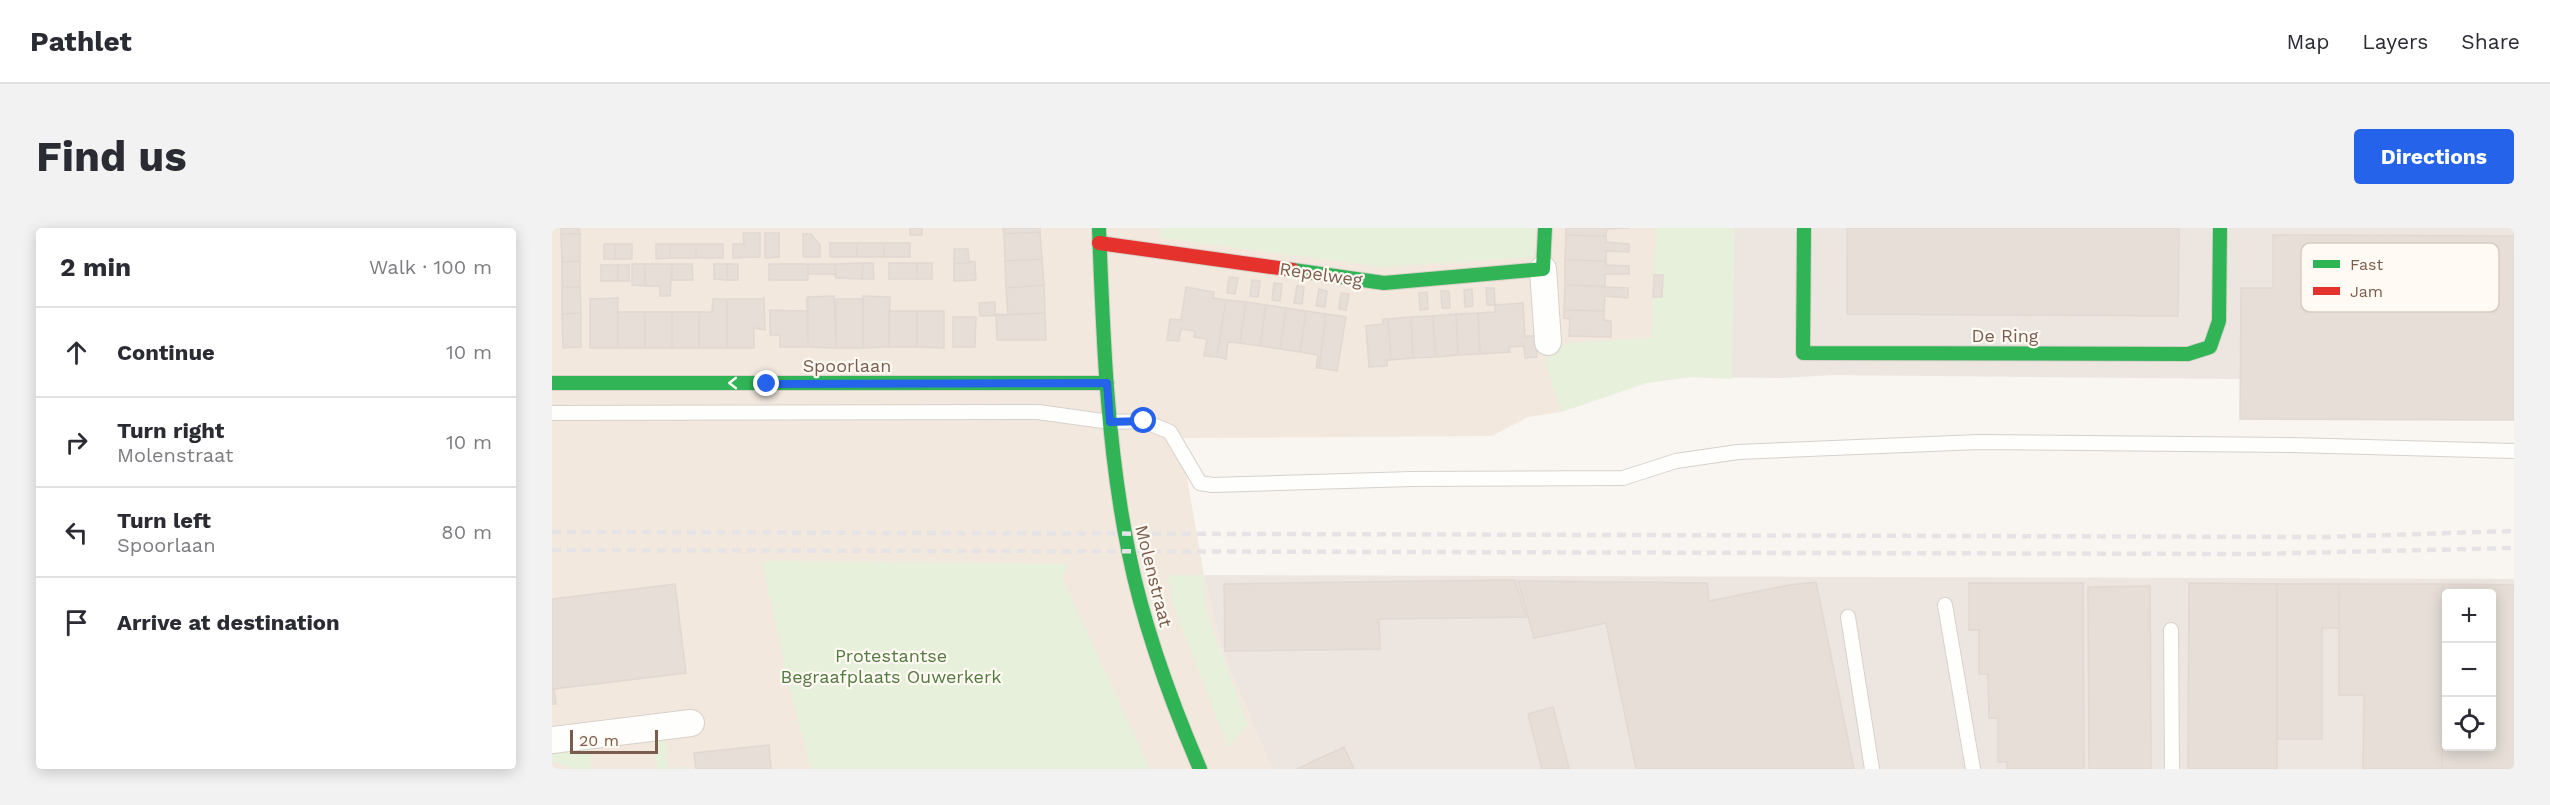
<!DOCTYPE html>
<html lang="en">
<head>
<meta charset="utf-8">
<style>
  :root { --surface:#fff; --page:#f2f2f3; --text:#2b2b33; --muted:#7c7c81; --line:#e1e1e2; --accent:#2563eb }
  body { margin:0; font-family:"Work Sans",sans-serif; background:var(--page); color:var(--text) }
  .controls { position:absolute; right:18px; bottom:18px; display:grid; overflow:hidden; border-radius:6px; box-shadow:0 3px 15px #0003 }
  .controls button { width:54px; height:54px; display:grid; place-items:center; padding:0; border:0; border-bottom:2px solid var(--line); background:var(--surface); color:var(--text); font:30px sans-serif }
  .scale { position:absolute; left:18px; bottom:15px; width:88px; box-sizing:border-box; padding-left:6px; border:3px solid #7a5c4d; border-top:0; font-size:16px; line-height:21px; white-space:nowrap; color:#7a5c4d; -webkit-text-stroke:4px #fffaf3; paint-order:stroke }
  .stop { position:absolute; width:18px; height:18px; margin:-14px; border:4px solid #2563eb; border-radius:50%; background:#fff }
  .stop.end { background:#2563eb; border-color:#fff; box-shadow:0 2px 6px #0008 }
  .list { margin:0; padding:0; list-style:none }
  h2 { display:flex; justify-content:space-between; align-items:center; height:78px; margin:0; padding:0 24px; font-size:26px }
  h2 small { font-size:20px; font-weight:400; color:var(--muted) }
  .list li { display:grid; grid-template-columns:39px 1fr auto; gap:18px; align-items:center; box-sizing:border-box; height:90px; padding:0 24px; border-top:2px solid var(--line) }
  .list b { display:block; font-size:22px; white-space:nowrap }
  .list p { margin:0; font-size:20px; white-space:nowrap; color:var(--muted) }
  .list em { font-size:20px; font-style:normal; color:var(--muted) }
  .icon { flex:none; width:33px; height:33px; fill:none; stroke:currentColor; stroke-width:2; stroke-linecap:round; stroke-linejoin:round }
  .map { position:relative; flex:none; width:1962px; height:541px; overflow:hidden; border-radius:6px }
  header { display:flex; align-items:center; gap:36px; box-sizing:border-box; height:84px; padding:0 30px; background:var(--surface); border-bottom:2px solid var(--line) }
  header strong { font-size:28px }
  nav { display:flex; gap:33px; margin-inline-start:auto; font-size:21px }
  .intro { display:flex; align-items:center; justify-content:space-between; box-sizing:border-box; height:144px; padding:0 36px }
  h1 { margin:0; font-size:42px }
  .button { padding:15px 27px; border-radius:6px; background:var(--accent); color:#fff; font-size:21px; font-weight:700 }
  main { display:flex; gap:36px; padding:0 36px }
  aside { flex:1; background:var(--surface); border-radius:6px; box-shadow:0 3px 15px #0003 }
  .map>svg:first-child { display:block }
</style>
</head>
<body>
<header>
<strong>Pathlet</strong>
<nav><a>Map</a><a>Layers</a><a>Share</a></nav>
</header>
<div class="intro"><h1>Find us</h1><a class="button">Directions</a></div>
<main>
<aside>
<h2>2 min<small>Walk · 100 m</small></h2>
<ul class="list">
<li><svg class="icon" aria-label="ahead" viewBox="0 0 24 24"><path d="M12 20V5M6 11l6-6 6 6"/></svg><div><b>Continue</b></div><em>10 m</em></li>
<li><svg class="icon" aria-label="right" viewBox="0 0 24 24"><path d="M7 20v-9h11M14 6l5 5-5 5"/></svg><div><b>Turn right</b><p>Molenstraat</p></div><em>10 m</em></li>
<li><svg class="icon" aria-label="left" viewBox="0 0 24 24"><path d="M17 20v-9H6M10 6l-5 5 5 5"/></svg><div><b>Turn left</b><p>Spoorlaan</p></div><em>80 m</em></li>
<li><svg class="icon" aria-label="arrive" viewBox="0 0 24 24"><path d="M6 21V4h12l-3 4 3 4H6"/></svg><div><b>Arrive at destination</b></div></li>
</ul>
</aside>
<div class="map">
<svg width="1962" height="541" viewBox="0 0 1962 541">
  <rect width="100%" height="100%" fill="#f9f5f0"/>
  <!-- residential -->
  <path fill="#f2e8de" d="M0,0h1139l-1,149 -44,6 -85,29 -33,5 -36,19 -312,2 24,137 19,77 49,117h-720z"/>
  <!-- industrial -->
  <path fill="#ede5e0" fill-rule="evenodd" d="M1139,0h823v192l-274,-1v-40l-408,-4 -49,3 -93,-1z
    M652,347l1310,4v190h-1242l-49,-117zM1894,365h46v153h-46z"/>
  <!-- green -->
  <path fill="#e7f0db" d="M608,0h375l-1,29 -150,10 -223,-29z
    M1104,0h79l-3,151 -42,-2 -44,6 -85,29 -15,-49 4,-17 29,-4 72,-4z
    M210,333l306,3 -6,14 88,191h-339l-21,-80z
    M616,347h36l2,35 42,115 -20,22 -55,-142z
    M113,506l3,34 18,-1v2h-29l-4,-34z
    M36,515l4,26h-22l-13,-7h-5v-15z"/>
  <!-- building -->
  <path fill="#e6ded7" stroke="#e2d8d2" stroke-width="1.5" fill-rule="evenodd" d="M9,0h18l1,6h-19z
    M358,0h12v7h-12z
    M451,0h37v4l-36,2z
    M1014,0h64l-23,1 -1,7 -40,-1z
    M1295,0h332l-1,88 -331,-2z
    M488,4l2,27 -37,2 -1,-27z
    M191,5h17v24l-27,1v-14h11z
    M213,5h14v24l-14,1z
    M9,6h19v27l-18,1z
    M251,6h8l9,11v12h-17z
    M1014,7l40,1v6l23,2v8l-23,-1v10l-41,-1z
    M1721,7l241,1v184l-274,-1 1,-131h32z
    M278,15h27v14h-27z
    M305,15h27v14h-27z
    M332,15h26v14h-26z
    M52,16h11v15h-11z
    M63,16h17v15h-17z
    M104,16h14v14l-14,1z
    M118,16h26v14h-26z
    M144,16h27v14h-27z
    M402,21h14l1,12 6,1 -21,2z
    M490,31l2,26 -38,3 -1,-27z
    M1013,32l41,1v4l23,1v8h-24v12l-40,-1z
    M28,33v26h-18v-25z
    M423,34l1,18 -22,1v-17z
    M311,35l-1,16 -26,-1 -1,-14z
    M311,35h10l1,16h-12z
    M337,35h28v16h-28z
    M365,35h15v16h-15z
    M80,36h13v22l-13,-1z
    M93,36h27l-2,32h-10v-10h-15z
    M120,36h20l1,16h-21z
    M162,36h13v16l-13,-1z
    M175,36h11v16h-11z
    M217,36h39v16h-39z
    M256,36h27l1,14 -2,-4h-26z
    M49,37h17v16h-17z
    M66,37h11v16h-11z
    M1102,47h9l-1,22h-9z
    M677,49l9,1 -3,16 -8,-1z
    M700,52l8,1 -2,16 -8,-1z
    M722,55l8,1 -2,17 -8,-1z
    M492,57l1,28 -37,2 -2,-27z
    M1013,57l63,3v10l-23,-2 -1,15 -40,-1z
    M745,58l7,1 -2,17 -8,-1z
    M10,59h18l1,26 -19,1z
    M634,59l28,5 -1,6 13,2 -9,57 -13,-1 3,-17 -13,-2 1,-6 -14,-2 -2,12 -12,-1 3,-21 11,1z
    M934,60h8l1,17h-8z
    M767,61l8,2 -2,16 -9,-1z
    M920,61l1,17 -8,1 -1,-17z
    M889,63h8l1,17h-8z
    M875,64l1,17 -8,1 -1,-17z
    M789,65l8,1 -3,16 -7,-1z
    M282,68l2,52 -28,-1v-50z
    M311,68l27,1 -1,50 -26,1z
    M311,68v52h-27v-49h26z
    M212,69l1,33 -11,-2v20h-27v-49h36z
    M255,69l1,50h-28v-12h-10v-25l37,1z
    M66,70v50h-28v-49z
    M161,71h14v49h-28v-36h13z
    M674,72l20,2 -6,41 -12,-1 -2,17 -9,-2z
    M443,74v12l13,1 -28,1 -1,-13z
    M694,74l20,3 -6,41 -20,-3z
    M971,75l2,33h11l1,21 -12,1 -1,-12 -15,1 1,5 -30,2 -2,-41 17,-1v-7z
    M714,77l20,3 -6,41 -20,-3z
    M734,80l20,3 -6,41 -20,-3z
    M1012,82l40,1v9l7,1v16l-42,-1 1,-17 -6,-1z
    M337,83h28v36h-28z
    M365,83h27v37l-27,-1z
    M754,83l20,3 -7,54h-3l2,-13 -18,-3z
    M66,84h27v36h-27z
    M93,84h27v36h-27z
    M120,84h27v36h-27z
    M29,85v34l-18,1 -1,-34z
    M493,85l1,27h-49l-1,-25z
    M926,85l2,41 -22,1 -2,-41z
    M774,86l20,3 -9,54 -18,-3z
    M904,86l2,41 -22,2 -3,-41z
    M881,88l3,41 -23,1 -2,-41z
    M401,89h23l-1,30h-22z
    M859,89l2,41 -22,2 -3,-41z
    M831,91h5l3,41h-4v6l-18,1 -3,-41 17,-2z
    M952,352h11l11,37 -147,2 1,30 -155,2 -1,-67z
    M966,353l189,2 2,18 80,-16 27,-3 38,187h-218l-30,-146 -72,15z
    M1417,355h114l1,186h-77v-7h-9v-44h-9l-1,-44h-9v-44h-10z
    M1637,355l88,1v185h-89z
    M123,356l11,89 -132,16 2,15h-4v-105z
    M1725,356h62v44h-17v111h-45z
    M1787,356h104l-1,184 6,1h-85l1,-74h-25z
    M1891,356l71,1v184l-72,-1zM1894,365h46v153h-46z
    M1598,358l1,183h-62l-1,-182z
    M1001,479l16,61 -3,1h-24l-14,-55z
    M217,517l2,24h-75l-2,-16z
    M792,519l10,22h-57l19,-9z"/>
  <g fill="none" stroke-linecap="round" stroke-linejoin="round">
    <!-- lane casing -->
    <g stroke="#d7d1cb" stroke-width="16">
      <path id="lane" d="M0,185l486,-1 72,10 34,-1 26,11 30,51 12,2 200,-6 211,-1 53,-17 62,-9 241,-10 313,3 222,6
        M1393,377l28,164
        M1296,389l24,152
        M1619,402l1,139"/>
    </g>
    <!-- street casing -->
    <g stroke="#d7d1cb" stroke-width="28">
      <path id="street" d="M991,41l5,73
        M0,512l139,-17"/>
    </g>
    <!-- fast casing -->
    <g stroke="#d9d2cb" stroke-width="16">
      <path id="fast" d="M547,0c4,109 8,219 30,326 15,74 41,145 71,215
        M1252,0l-1,125 385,1 22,-7 9,-26 1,-93
        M741,42l91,13 159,-14 2,-41
        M0,155h555"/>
    </g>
    <!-- jam casing -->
    <g stroke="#d9d2cb" stroke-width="16">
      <path id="jam" d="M547,15l194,27"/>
    </g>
    <!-- lane -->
    <use href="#lane" stroke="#fefefd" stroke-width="14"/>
    <!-- street -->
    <use href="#street" stroke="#fefefd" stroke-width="26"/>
    <!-- fast -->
    <use href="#fast" stroke="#30b455" stroke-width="14"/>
    <!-- jam -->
    <use href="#jam" stroke="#e5322d" stroke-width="14"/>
    <!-- rail -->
    <path stroke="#e6e3e7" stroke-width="4.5" stroke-dasharray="9 6" stroke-linecap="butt" d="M0,304l1772,5 190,-6
      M0,322l1700,4 262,-6"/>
  </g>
  <!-- one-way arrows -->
  <defs><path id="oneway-chevron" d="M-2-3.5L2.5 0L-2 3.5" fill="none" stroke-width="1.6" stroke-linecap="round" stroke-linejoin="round" transform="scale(1.5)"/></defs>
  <use stroke="#fffaf3" href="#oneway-chevron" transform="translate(181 155) rotate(180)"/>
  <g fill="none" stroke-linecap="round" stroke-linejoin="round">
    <!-- route -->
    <path stroke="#2563eb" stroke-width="8" d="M215,156l340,-1 3,39 34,-1"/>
  </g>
  <g text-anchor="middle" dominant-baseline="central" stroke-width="4.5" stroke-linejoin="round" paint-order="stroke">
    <!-- street labels -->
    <g font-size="18" fill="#7a5c4d" stroke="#fffaf3">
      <text transform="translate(769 46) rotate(8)">Repelweg</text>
      <text x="1453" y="107">De Ring</text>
      <text x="295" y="137">Spoorlaan</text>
      <text transform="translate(602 348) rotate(76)">Molenstraat</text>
    </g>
    <!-- park labels -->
    <g font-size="18" fill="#537a41" stroke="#fffaf3">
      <text x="339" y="427">Protestantse<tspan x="339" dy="21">Begraafplaats Ouwerkerk</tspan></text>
    </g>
  </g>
  <!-- legend -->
  <rect x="1749" y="15" width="198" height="69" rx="9" fill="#fffaf3" stroke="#d7cbc1" stroke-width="1.5"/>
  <rect x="1761" y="32" width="27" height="8" fill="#30b455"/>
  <rect x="1761" y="59" width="27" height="8" fill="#e5322d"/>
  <g font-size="16" fill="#7a5c4d">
    <text x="1798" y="42">Fast</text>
    <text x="1798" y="69">Jam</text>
  </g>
</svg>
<div class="controls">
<button>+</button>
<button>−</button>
<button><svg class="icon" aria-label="locate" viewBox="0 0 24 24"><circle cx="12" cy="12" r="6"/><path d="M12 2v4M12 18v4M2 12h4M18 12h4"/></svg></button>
</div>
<div class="scale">20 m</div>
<div class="stop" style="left:592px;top:193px"></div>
<div class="stop end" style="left:215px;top:156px"></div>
</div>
</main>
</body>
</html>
